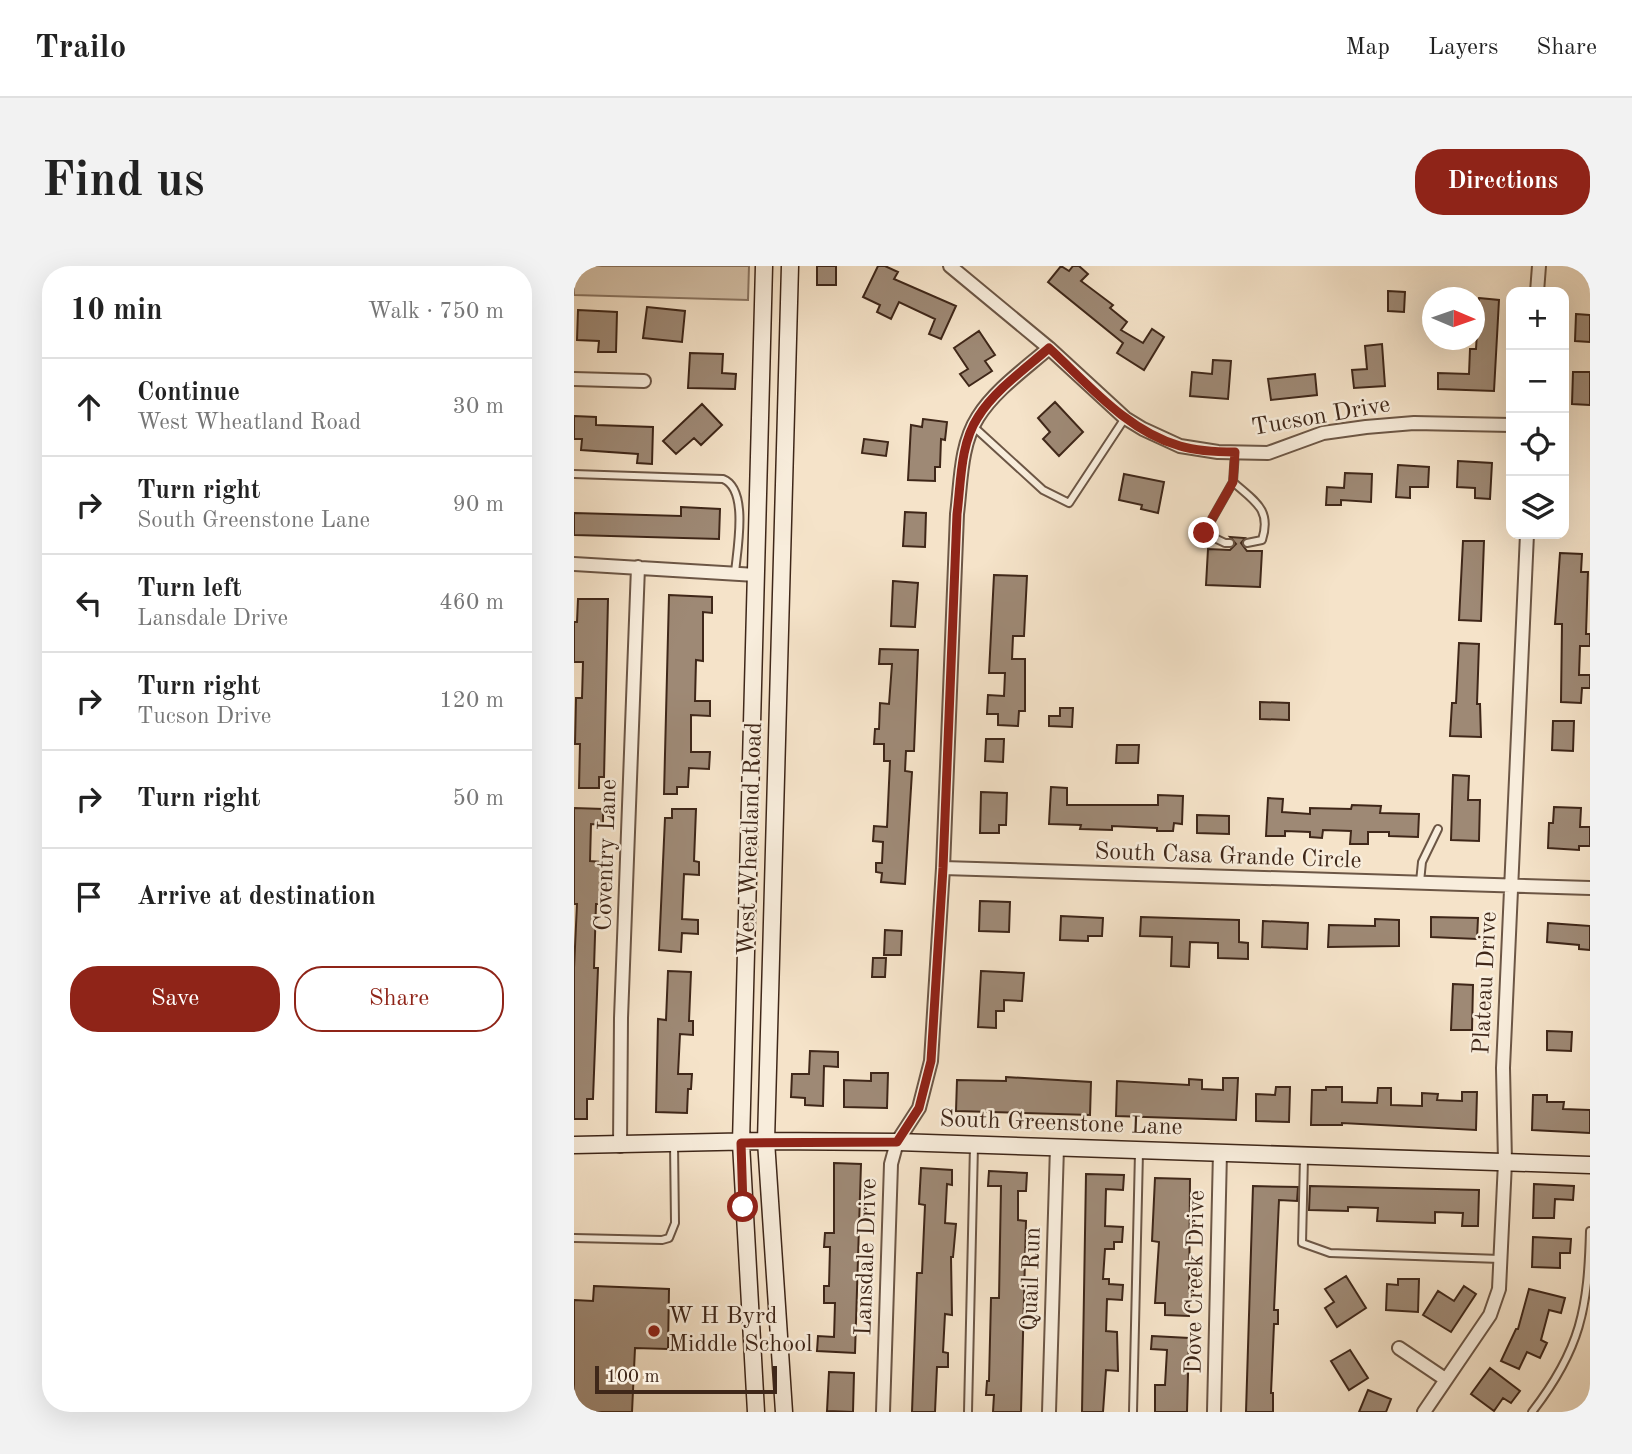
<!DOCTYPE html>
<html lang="en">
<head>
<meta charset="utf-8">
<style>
  :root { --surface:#fff; --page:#f2f2f2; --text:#222; --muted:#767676; --line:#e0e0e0; --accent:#8f2418 }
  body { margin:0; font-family:"Old Standard TT",serif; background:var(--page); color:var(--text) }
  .controls { position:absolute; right:21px; top:21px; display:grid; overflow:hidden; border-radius:14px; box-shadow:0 7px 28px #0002 }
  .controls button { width:63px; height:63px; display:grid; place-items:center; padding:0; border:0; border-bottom:2px solid var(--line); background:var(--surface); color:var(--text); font:35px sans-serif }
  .compass { position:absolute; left:848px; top:21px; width:63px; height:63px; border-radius:50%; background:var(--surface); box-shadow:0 7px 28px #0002; rotate:92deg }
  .scale { position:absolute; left:21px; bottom:18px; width:182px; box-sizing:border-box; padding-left:7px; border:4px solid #3f2719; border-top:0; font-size:19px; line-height:24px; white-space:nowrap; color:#3f2719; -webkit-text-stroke:5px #f8eddc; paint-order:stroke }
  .stop { position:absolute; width:21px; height:21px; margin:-16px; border:5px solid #8f2418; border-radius:50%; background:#fff }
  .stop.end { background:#8f2418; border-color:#fff; box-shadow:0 2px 7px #0008 }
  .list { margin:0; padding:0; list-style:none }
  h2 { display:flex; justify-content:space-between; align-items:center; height:91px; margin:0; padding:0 28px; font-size:30px }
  h2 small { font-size:23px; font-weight:400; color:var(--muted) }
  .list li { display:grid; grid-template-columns:46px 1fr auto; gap:21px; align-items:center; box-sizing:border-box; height:98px; padding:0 28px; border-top:2px solid var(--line) }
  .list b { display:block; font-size:26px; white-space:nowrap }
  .list p { margin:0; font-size:23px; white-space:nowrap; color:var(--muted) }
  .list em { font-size:23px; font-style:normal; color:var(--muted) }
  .actions { display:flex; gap:14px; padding:21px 28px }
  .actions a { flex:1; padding:16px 0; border:2px solid var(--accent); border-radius:28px; text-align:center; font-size:24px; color:var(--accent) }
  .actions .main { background:var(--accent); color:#fff }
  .icon { flex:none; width:38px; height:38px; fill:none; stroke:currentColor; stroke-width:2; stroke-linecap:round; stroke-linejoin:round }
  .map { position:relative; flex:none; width:1016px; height:1146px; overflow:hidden; border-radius:28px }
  header { display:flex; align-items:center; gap:42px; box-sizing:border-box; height:98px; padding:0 35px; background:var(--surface); border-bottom:2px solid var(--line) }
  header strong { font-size:33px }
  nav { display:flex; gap:38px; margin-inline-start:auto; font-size:24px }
  .intro { display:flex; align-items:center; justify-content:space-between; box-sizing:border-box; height:168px; padding:0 42px }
  h1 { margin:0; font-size:49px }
  .button { padding:18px 32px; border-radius:28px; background:var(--accent); color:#fff; font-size:24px; font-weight:700 }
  main { display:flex; gap:42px; padding:0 42px }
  aside { flex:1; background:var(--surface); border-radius:28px; box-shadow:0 7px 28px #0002 }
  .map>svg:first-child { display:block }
</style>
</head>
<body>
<header>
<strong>Trailo</strong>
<nav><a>Map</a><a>Layers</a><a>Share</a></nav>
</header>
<div class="intro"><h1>Find us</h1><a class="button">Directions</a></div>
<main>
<aside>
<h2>10 min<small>Walk · 750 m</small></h2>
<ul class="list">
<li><svg class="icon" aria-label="ahead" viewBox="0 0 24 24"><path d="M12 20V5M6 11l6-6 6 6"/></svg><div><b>Continue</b><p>West Wheatland Road</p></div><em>30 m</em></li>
<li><svg class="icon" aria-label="right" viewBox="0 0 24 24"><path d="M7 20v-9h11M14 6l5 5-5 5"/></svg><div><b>Turn right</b><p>South Greenstone Lane</p></div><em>90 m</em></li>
<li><svg class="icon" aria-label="left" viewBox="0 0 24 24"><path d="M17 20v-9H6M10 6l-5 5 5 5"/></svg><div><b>Turn left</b><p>Lansdale Drive</p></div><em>460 m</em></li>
<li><svg class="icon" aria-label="right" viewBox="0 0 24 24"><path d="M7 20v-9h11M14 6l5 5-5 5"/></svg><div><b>Turn right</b><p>Tucson Drive</p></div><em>120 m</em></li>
<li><svg class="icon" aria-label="right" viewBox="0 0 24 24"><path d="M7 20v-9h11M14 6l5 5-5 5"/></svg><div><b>Turn right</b></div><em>50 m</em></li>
<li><svg class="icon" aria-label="arrive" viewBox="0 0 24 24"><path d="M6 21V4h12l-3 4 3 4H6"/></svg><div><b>Arrive at destination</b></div></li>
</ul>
<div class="actions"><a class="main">Save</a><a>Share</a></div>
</aside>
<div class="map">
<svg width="1016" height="1146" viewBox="0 0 1016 1146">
  <rect width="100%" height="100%" fill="#f5e3c9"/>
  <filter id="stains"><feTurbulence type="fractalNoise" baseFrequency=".00286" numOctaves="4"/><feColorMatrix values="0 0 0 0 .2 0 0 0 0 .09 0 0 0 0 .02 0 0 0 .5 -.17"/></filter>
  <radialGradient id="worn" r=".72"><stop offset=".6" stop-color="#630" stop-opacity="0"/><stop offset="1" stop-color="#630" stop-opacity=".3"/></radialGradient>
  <!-- green -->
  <path fill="#d6c3ab" stroke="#8a7562" stroke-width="2" d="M0,0h175l-1,34 -174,-5z"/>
  <!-- building -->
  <path fill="#9e8975" stroke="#3f2719" stroke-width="2" d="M243,0h19v19h-19z
    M304,0h7l13,6 -4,7 62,27 -15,33 -12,-5 6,-15 -36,-17 -8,17 -14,-7 3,-7 -17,-8z
    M487,0l8,5 4,-5h6l9,8 -7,7 32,24 -3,3 17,14 -6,8 22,13 9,-14 12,8 -20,33 -27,-17 6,-10 -75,-61z
    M814,25l17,1 -1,20 -16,-1z
    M905,32l20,2 -5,91 -56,-2v-16l31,1 1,-25h6z
    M73,41l38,4 -3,31 -39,-4z
    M4,44l39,2 -1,40h-18l1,-11 -22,-1z
    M1002,48l14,1v27l-15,-1z
    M405,65l16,24 -10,6 7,10 -23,15 -9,-12 8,-5 -14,-21z
    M808,78l3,42 -31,2 -2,-18 15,-1 -2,-23z
    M116,87l33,1 -1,19 14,1 -1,15 -47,-1z
    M639,94l18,1 -3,38 -38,-3 2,-24 20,2z
    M999,106h17v33l-18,-1z
    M741,108l2,21 -46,5 -3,-21z
    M481,136l28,30 -24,24 -16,-17 7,-7 -12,-14z
    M128,138l20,21 -21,20 -7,-7 -18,16 -13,-13z
    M0,150l22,1v8l57,2 -1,37 -15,-1 1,-9 -57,-4 1,-11h-8z
    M349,153l24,3 -2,18 -4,-1 -1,28h-5v14l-27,-1 3,-55 11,2z
    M290,173l24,3 -2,14 -24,-3z
    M884,195l34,2 -2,36 -15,-1v-10l-18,-1z
    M824,199l31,2 -1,20h-18v11l-14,-1z
    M771,207l27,1 -1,28 -30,-2v5h-15l1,-18 17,1z
    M550,208l40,8 -6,31 -17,-4 1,-4 -23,-5z
    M107,241l39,2 -1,30 -145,-4v-22l107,3z
    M331,246l21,1 -1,34 -22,-1z
    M656,271l15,1 -4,5 6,8h15l-2,36 -54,-2 2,-36 22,1 6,-6z
    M889,275h21l-3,80 -22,-1z
    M986,287l22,1 -1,18h7l-2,62h4v12h-10l-1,29h11v13h-8l-1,15 -20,-1 1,-78h-7z
    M420,309l33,1 -3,60h-11l-1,23h13v52h-6l-1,15 -20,-1v-11h-11l1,-19 16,1 1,-23h-16z
    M319,315l25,2 -3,44 -24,-1z
    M95,329l43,2v16l-9,-1v49l-7,-1 -1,41h15v15l-19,-1v37h19l-1,17 -20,-1 -1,19h-11v7h-13z
    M4,333h30l-4,178h-5v11h-20l1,-44h-5l1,-46h6l1,-36h-9v-40h3z
    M885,377l20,1 -2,60h3l1,33 -31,-1 2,-33h4z
    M306,383l38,1 -4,101h-8l-1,20 7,1 -7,112 -24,-2 1,-9 -6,-1v-9h6l1,-21 -10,-1 1,-15 13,1 3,-66h-6v-17h-10l1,-15h4l1,-26 9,1 3,-40h-13z
    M686,436l29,1v17l-29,-1z
    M486,442h13l-1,19 -23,-1v-10h11z
    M979,455h21l-1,30 -21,-1z
    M412,473h18l-1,23 -18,-1z
    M543,479h22l-1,18h-22z
    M879,509l16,1 -1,24h12l-1,41 -28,-1z
    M477,521l16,1v17h91v-10l25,1 -1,28 -8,-1 -1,8h-16v-3l-45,-2v4l-32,-1 1,-4 -32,-1z
    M407,526l26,1 -1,32h-7v8h-19z
    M694,532l15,1 -1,13 28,2v-6l41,1 1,-4 29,1 -1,7 39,1 -1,23 -29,-1v-4h-21v12h-18l1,-13 -28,-1 -1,8 -12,-1v-5l-25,-1v5h-19z
    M980,541l27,1 -1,19h10v19h-11v4l-31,-2 1,-25h4z
    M0,542l29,1v16l-12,-1 -1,37 12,1 -1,42h-5l-2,64h4l-5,131h-6v20h-13v-151l3,-64h-3z
    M98,543h24l-2,52 5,1v13l-15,-1 -2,45 16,1v14l-16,-1 -1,19 -22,-2 6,-132h7z
    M623,549l32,1v18l-32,-1z
    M406,635l30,1 -1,30 -30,-1z
    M487,650l42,2 -1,18h-14v5l-28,-1z
    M567,651l98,3v22l9,1v16l-30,-1v-15l-28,-1 -1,25 -18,-1 1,-29 -32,-1z
    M857,651l47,1 -1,21 -46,-2z
    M801,653l24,1v26l-71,1 1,-22 46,1z
    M689,655l45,2 -1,26 -45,-2z
    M974,657l42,3v24l-11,-1v-4l-32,-3z
    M311,664l17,1 -1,24h-17z
    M299,692h13l-1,19h-13z
    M94,705l23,1 -2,49h4v14l-13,-1 -2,40h14l-1,15h-3l-1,24 -31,-1 2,-93 8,1z
    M407,705l43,2 -2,28 -18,-1v11h-8v17l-18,-1z
    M879,718l20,1 -1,45h-21z
    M973,765l25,1 -1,19 -24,-1z
    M236,785l28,1v15l-14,-1 -1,40 -18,-1v-7l-14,-1 1,-23h17z
    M297,807h17l-1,35 -43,-1v-27l27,1z
    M432,811l85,5 -1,33 -134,-4 1,-31 49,1z
    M649,812h15l-2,42 -120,-4 1,-35 72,4v-6l13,1v9l21,1z
    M702,821h14l-1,35 -33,-1v-27l19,1z
    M752,821h16v15l35,1 1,-15h13v17l31,1v-13l16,1 -1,6 25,1v-9h15l-1,38 -134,-7v2h-31l1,-35h14z
    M959,829h14v7h17l-1,7 27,1v23l-58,-3z
    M260,897l27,1 -6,189 -38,-2 1,-15 16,1 1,-34h-11v-17h5l1,-39h-6l1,-14h9z
    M347,902l31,2v15l-5,-1 -2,39 11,1 -3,33h-2l1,58 -7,-1 -2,38 5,1v14h-11l-2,45h-23l5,-139h5l3,-68 -6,-1z
    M415,905l38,2 -1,18h-8v29l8,1 -5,191h-28l1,-17h-8l1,-14h2l2,-83h8l2,-112h-13z
    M512,908l38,1 -1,15 -17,-1 -1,37 18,1 -1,15h-8v7h-9l-2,30h6v5l14,1 -1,15 -15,-1 -1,32 11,1 1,39 -12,-1 -3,42h-21z
    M581,912l35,1 -1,137 -24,-1v-12h-10l4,-61 -7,-1z
    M960,918l40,2 -1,14 -18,-1 -1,19h-21z
    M679,920l45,1 -1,14 -18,-1 -5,110h4v14h-4l-3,69h2v19h-27z
    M736,920l169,4 -1,36h-16l1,-13 -28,-1v11l-58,-2 1,-13 -30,-1v4l-39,-1z
    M959,971l38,2 -1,14h-10v15l-28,-1z
    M772,1010l20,32 -29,19 -12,-19 9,-6 -9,-13z
    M824,1013h21l-1,33 -32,-2 1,-26 11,1z
    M20,1020l75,3 -1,60 -33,-1 -3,64h-58v-112l19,1z
    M890,1020l12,8 -25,38 -28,-17 15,-24 16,10z
    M955,1023l36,9 -4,15 -12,-3 -8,30 6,3 -7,15 -13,-6 -8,17 -18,-8 15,-32h2z
    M578,1070l37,2 -2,74h-32v-27h10l2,-35 -16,-1z
    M776,1084l18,28 -19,12 -18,-29z
    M916,1102l30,23 -9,12 -8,-5 -9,13 -23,-17z
    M255,1106l25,1 -1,39 -26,-1z
    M794,1124l23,9 -5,13h-27z"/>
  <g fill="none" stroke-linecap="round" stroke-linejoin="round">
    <!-- lane casing -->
    <g stroke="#6c5645" stroke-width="10">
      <path id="lane" d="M400,161l69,63 26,13 56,-85
        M0,208l149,5c26,10 14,70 12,94
        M659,216c21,19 39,27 29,58l-15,3
        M656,277h-5l-21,-10 29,-51 2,-30
        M846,616l2,-20 16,-33
        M730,891l-2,86 28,10 170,6
        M0,972l88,2 7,-2 6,-15 -1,-79
        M394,1146l6,-267
        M559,1146l6,-260
        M958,1146c49,-63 56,-104 58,-181"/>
    </g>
    <!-- street casing -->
    <g stroke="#6c5645" stroke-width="16">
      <path id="street" d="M376,0l99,82 76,70 18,11 37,17 38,6 50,1 55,-20 43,-6 48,-4 97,2
        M963,26l2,-26
        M0,113l70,2
        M0,298l182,11
        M369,602l647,20
        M46,880l1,-128 17,-451
        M825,1082l46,31
        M309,1146l8,-248 6,-22 22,-34 12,-47 12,-193 14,-354c4,-31 3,-69 21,-97 17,-27 47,-48 71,-69
        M475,1146l8,-265
        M640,1146l6,-260
        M850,1146l66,-97 9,-26 6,-127 -2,-94 24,-534"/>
    </g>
    <!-- secondary casing -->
    <g stroke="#3f2719" stroke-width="19">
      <path id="secondary" d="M0,879l192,-4 131,1 693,23
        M182,1146l-15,-269 23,-877
        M210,1146l-18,-271 24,-875"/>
    </g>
    <!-- lane -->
    <use href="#lane" stroke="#f8eddc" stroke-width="6"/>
    <!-- street -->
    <use href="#street" stroke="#f8eddc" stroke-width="12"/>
    <!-- secondary -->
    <use href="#secondary" stroke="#f8eddc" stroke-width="16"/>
  </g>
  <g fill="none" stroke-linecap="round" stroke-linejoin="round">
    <!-- route -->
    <path stroke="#8f2418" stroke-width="9" d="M169,941l-2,-64 156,-1 22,-34 12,-47 12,-193 14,-354c4,-31 3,-70 21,-97 17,-27 47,-48 71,-69 39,36 78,83 131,98 17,5 37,6 55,6l-2,30 -29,51"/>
  </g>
  <!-- markers -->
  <circle fill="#8f2418" stroke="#f8eddc" stroke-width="2.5" cx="80" cy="1065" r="7"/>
  <g text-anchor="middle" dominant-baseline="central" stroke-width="5" stroke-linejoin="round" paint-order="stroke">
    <!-- street labels -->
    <g font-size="24" fill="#3f2719" stroke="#f8eddc">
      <text transform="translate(747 151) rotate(-10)">Tucson Drive</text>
      <text transform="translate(177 573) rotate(-88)">West Wheatland Road</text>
      <text transform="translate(33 589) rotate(-88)">Coventry Lane</text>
      <text transform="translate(654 591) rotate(2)">South Casa Grande Circle</text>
      <text transform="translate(912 717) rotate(-87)">Plateau Drive</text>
      <text transform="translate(487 858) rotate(2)">South Greenstone Lane</text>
      <text transform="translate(293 991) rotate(-88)">Lansdale Drive</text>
      <text transform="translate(458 1013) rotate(-88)">Quail Run</text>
      <text transform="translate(622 1016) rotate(-89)">Dove Creek Drive</text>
    </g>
    <!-- poi labels -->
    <g font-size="24" fill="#3f2719" stroke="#f8eddc" text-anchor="start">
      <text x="94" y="1051">W H Byrd<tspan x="94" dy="28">Middle School</tspan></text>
    </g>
  </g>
  <rect width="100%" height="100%" filter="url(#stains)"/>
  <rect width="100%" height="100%" fill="url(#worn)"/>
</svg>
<div class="controls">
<button>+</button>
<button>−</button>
<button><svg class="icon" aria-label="locate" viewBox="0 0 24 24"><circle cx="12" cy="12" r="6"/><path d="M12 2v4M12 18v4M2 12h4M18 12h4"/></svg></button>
<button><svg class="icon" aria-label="layers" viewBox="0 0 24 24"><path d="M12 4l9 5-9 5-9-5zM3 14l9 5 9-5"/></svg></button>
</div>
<svg class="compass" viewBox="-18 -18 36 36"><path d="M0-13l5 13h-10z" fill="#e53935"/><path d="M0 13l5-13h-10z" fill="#767676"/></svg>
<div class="scale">100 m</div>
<div class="stop" style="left:169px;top:941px"></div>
<div class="stop end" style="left:630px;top:267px"></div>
</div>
</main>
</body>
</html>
